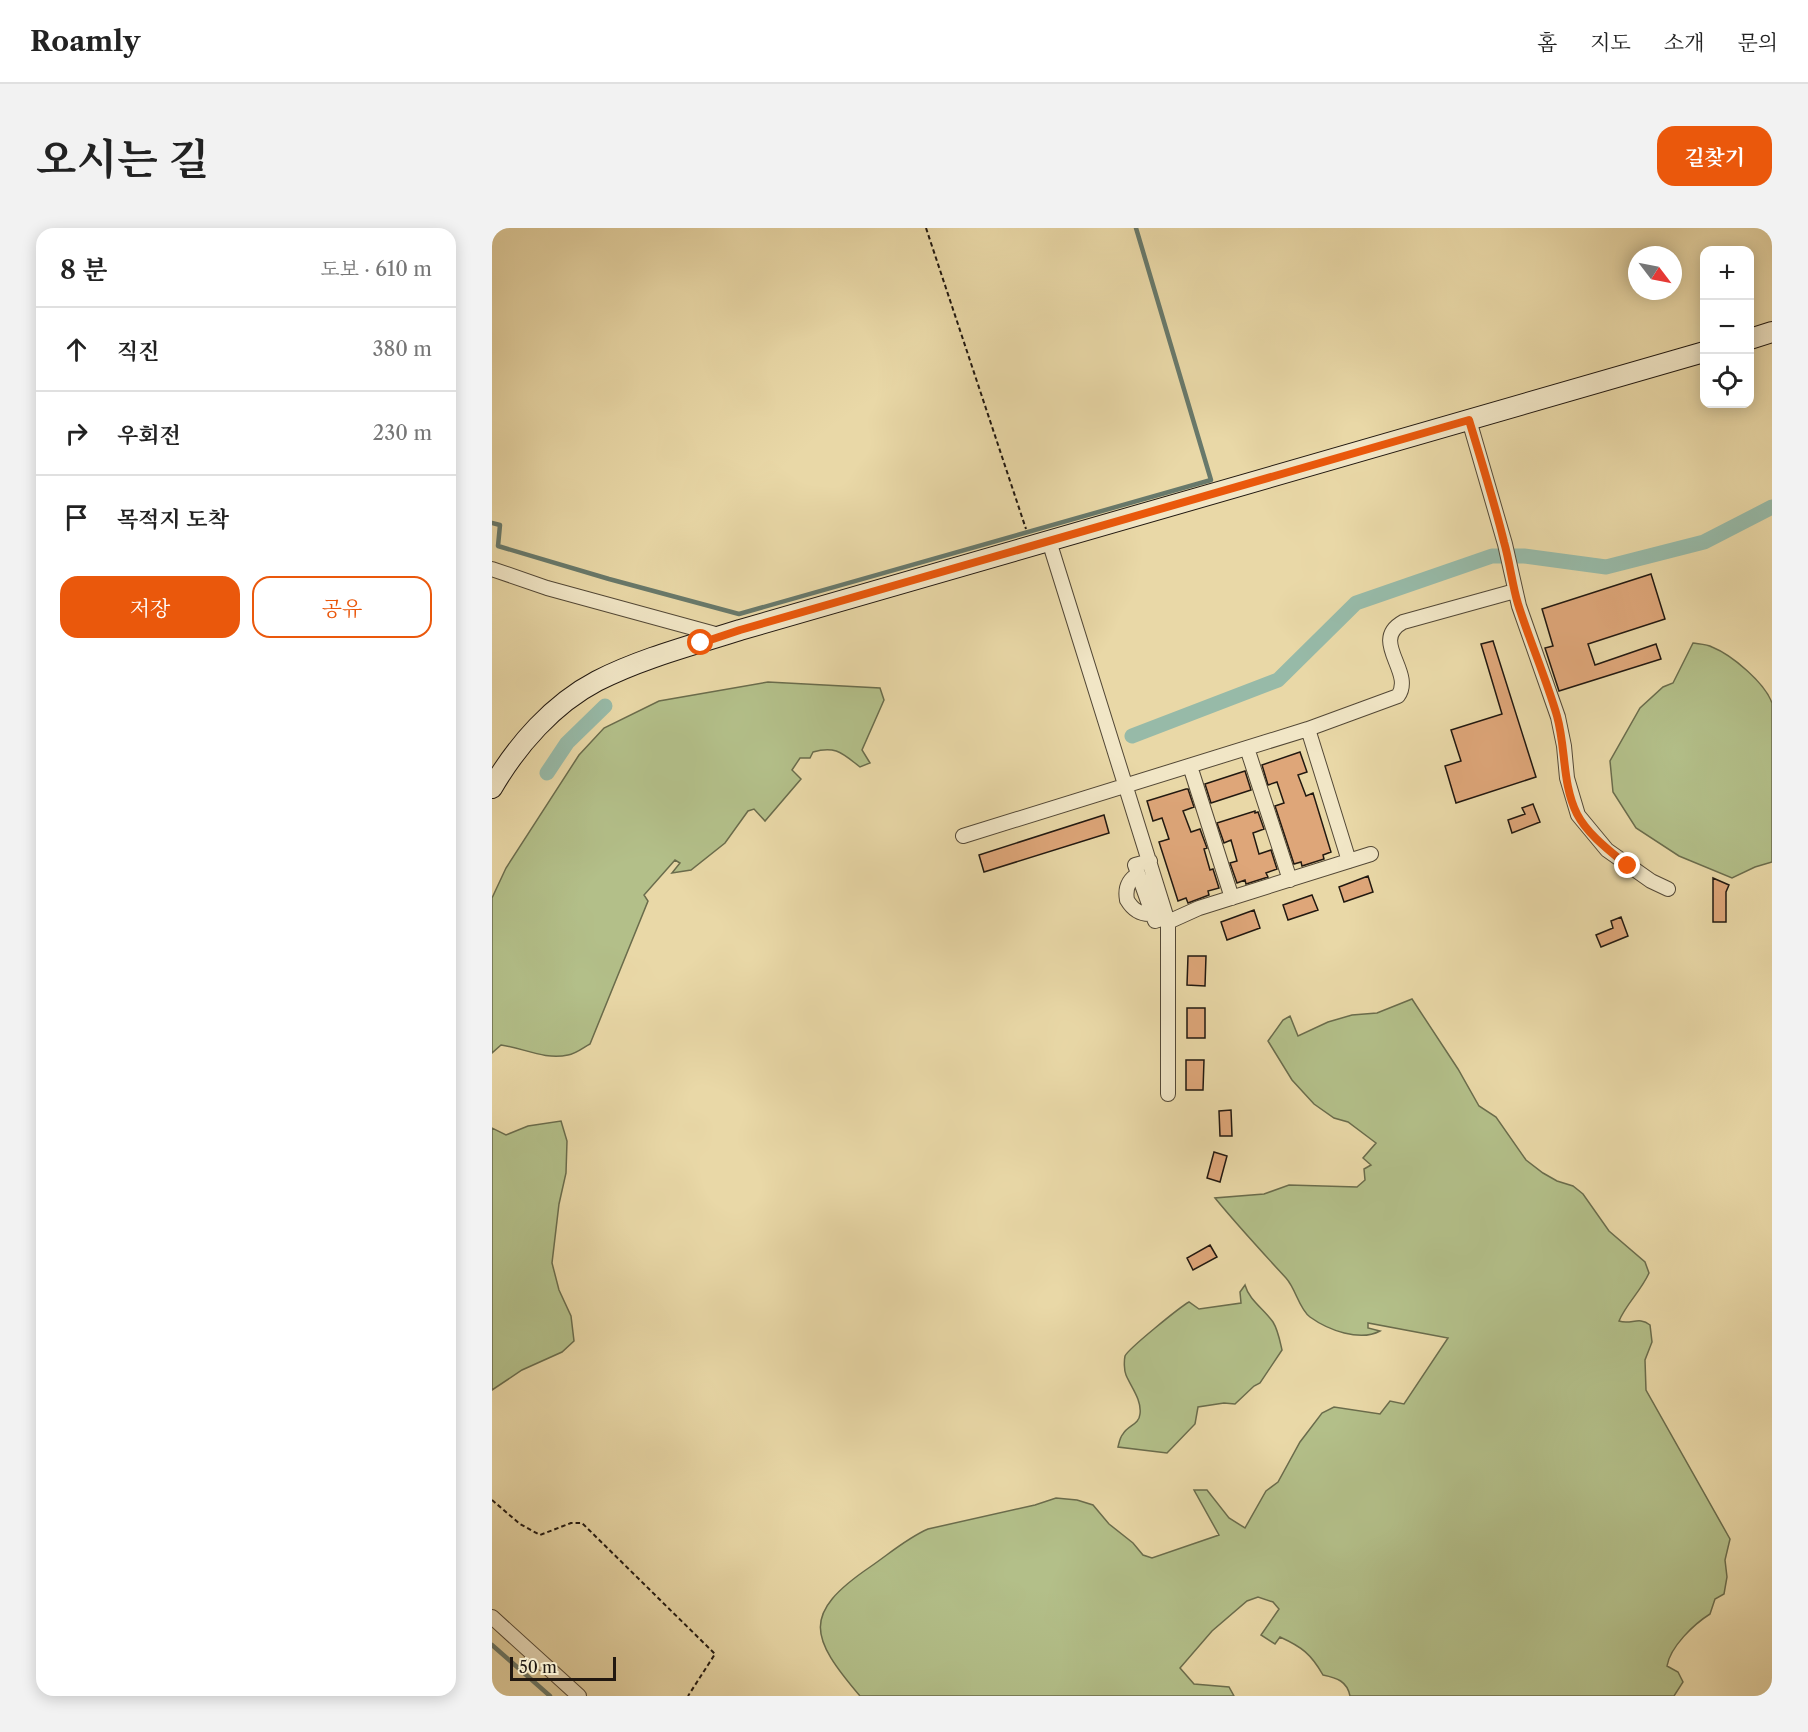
<!DOCTYPE html>
<html lang="ko">
<head>
<meta charset="utf-8">
<style>
  :root { --surface:#fff; --page:#f2f2f2; --text:#222; --muted:#767676; --line:#e0e0e0; --accent:#ea580c }
  body { margin:0; font-family:"Libre Caslon Text","Noto Serif KR",serif; background:var(--page); color:var(--text) }
  .controls { position:absolute; right:18px; top:18px; display:grid; overflow:hidden; border-radius:12px; box-shadow:0 3px 15px #0003 }
  .controls button { width:54px; height:54px; display:grid; place-items:center; padding:0; border:0; border-bottom:2px solid var(--line); background:var(--surface); color:var(--text); font:30px sans-serif }
  .compass { position:absolute; left:1136px; top:18px; width:54px; height:54px; border-radius:50%; background:var(--surface); box-shadow:0 3px 15px #0003; rotate:122deg }
  .scale { position:absolute; left:18px; bottom:15px; width:106px; box-sizing:border-box; padding-left:6px; border:3px solid #211810; border-top:0; font-size:16px; line-height:21px; white-space:nowrap; color:#211810; -webkit-text-stroke:4px #f1e6c6; paint-order:stroke }
  .stop { position:absolute; width:18px; height:18px; margin:-14px; border:4px solid #ea580c; border-radius:50%; background:#fff }
  .stop.end { background:#ea580c; border-color:#fff; box-shadow:0 2px 6px #0008 }
  .list { margin:0; padding:0; list-style:none }
  h2 { display:flex; justify-content:space-between; align-items:center; height:78px; margin:0; padding:0 24px; font-size:26px }
  h2 small { font-size:20px; font-weight:400; color:var(--muted) }
  .list li { display:grid; grid-template-columns:39px 1fr auto; gap:18px; align-items:center; box-sizing:border-box; height:84px; padding:0 24px; border-top:2px solid var(--line) }
  .list b { display:block; font-size:22px; white-space:nowrap }
  .list em { font-size:20px; font-style:normal; color:var(--muted) }
  .actions { display:flex; gap:12px; padding:18px 24px }
  .actions a { flex:1; padding:14px 0; border:2px solid var(--accent); border-radius:18px; text-align:center; font-size:21px; color:var(--accent) }
  .actions .main { background:var(--accent); color:#fff }
  .icon { flex:none; width:33px; height:33px; fill:none; stroke:currentColor; stroke-width:2; stroke-linecap:round; stroke-linejoin:round }
  .map { position:relative; flex:none; width:1280px; height:1468px; overflow:hidden; border-radius:18px }
  header { display:flex; align-items:center; gap:36px; box-sizing:border-box; height:84px; padding:0 30px; background:var(--surface); border-bottom:2px solid var(--line) }
  header strong { font-size:28px }
  nav { display:flex; gap:33px; margin-inline-start:auto; font-size:21px }
  .intro { display:flex; align-items:center; justify-content:space-between; box-sizing:border-box; height:144px; padding:0 36px }
  h1 { margin:0; font-size:42px }
  .button { padding:15px 27px; border-radius:18px; background:var(--accent); color:#fff; font-size:21px; font-weight:700 }
  main { display:flex; gap:36px; padding:0 36px }
  aside { flex:1; background:var(--surface); border-radius:18px; box-shadow:0 3px 15px #0003 }
  .map>svg:first-child { display:block }
</style>
</head>
<body>
<header>
<strong>Roamly</strong>
<nav><a>홈</a><a>지도</a><a>소개</a><a>문의</a></nav>
</header>
<div class="intro"><h1>오시는 길</h1><a class="button">길찾기</a></div>
<main>
<aside>
<h2>8 분<small>도보 · 610 m</small></h2>
<ul class="list">
<li><svg class="icon" aria-label="ahead" viewBox="0 0 24 24"><path d="M12 20V5M6 11l6-6 6 6"/></svg><div><b>직진</b></div><em>380 m</em></li>
<li><svg class="icon" aria-label="right" viewBox="0 0 24 24"><path d="M7 20v-9h11M14 6l5 5-5 5"/></svg><div><b>우회전</b></div><em>230 m</em></li>
<li><svg class="icon" aria-label="arrive" viewBox="0 0 24 24"><path d="M6 21V4h12l-3 4 3 4H6"/></svg><div><b>목적지 도착</b></div></li>
</ul>
<div class="actions"><a class="main">저장</a><a>공유</a></div>
</aside>
<div class="map">
<svg width="1280" height="1468" viewBox="0 0 1280 1468">
  <rect width="100%" height="100%" fill="#e9d8a7"/>
  <filter id="stains"><feTurbulence type="fractalNoise" baseFrequency=".00333" numOctaves="4"/><feColorMatrix values="0 0 0 0 .2 0 0 0 0 .09 0 0 0 0 .02 0 0 0 .5 -.17"/></filter>
  <radialGradient id="worn" r=".72"><stop offset=".6" stop-color="#630" stop-opacity="0"/><stop offset="1" stop-color="#630" stop-opacity=".3"/></radialGradient>
  <!-- green -->
  <path fill="#b3bf89" stroke="#6a6c4c" stroke-width="1.5" d="M1201,415c6,1 14,1 19,4 20,8 53,36 60,56v159l-17,5 -23,11 -53,-22 -43,-28 -23,-36 -3,-31 30,-53 23,-21 10,-4z
    M276,454l112,6 4,12 -22,50 8,13 -10,4c-17,-13 -24,-22 -47,-15l-3,6h-10l-8,12 9,9 -36,42 -11,-12 -6,2 -23,32 -34,27 -19,3 8,-10 -5,-3 -31,35 4,6 -58,143c-6,3 -14,10 -22,11 -24,5 -44,-7 -67,-10l-9,8v-155l14,-30 73,-113 25,-27 55,-27z
    M920,771l46,70 21,37 17,11 30,43 17,13 14,8 16,5 10,8 26,37 36,31 4,11c-8,18 -23,31 -30,48 12,4 20,-5 31,4l2,17 -7,18 1,30 84,149 -5,21 2,17 -3,17 -9,5 -5,15c-16,10 -40,33 -43,52l11,6 5,10 -9,14h-324c-3,-15 -13,-18 -27,-21 -12,-21 -21,-28 -43,-38l-5,7 -14,-9 18,-26 -6,-7 -15,-5 -11,4 -35,30 -32,37 14,16 35,3 5,9h-374c-50,-59 -59,-82 10,-129 19,-13 37,-29 58,-38l107,-24 21,-7 21,2 16,5 16,19 24,19 10,12 9,3 67,-23 -25,-45h13l22,28 16,10 21,-37 12,-9 22,-40 22,-29 12,-6 46,7 10,-13 14,3 44,-66 -80,-15v5l12,3c-20,11 -52,-1 -70,-14 -11,-8 -14,-28 -24,-39 -24,-26 -48,-52 -71,-80l49,-4 25,-9 68,2 8,-7 -1,-11 7,-4 -8,-7 13,-15 -28,-21 -14,-4 -20,-14 -22,-24 -24,-39 15,-21 7,-4 8,20 30,-14 24,-7 25,-2z
    M69,893l6,20 -1,32 -7,31 -7,59 7,27 12,26 3,25 -12,11 -40,18 -30,20v-262l14,7 22,-9z
    M753,1057c4,15 19,24 28,37 5,8 7,19 9,28l-22,33 -6,3 -19,18 -11,-1 -26,4 -3,17 -28,29 -49,-6c1,-4 2,-10 5,-13 5,-9 16,-9 17,-20 2,-14 -9,-27 -14,-39 -2,-5 -2,-14 -1,-19 3,-7 55,-49 64,-54l10,7 42,-6 -1,-11z"/>
  <g fill="none" stroke-linecap="round" stroke-linejoin="round">
    <!-- stream -->
    <path stroke="#68796b" stroke-width="4.5" d="M0,295l8,2 -2,21 111,33 130,35 472,-134 -75,-252
      M0,1417l58,51"/>
    <!-- canal -->
    <path stroke="#97baa8" stroke-width="15" d="M640,508l146,-56 78,-77 136,-47h32l82,11 98,-25 68,-35
      M55,545l20,-30 38,-37"/>
  </g>
  <!-- building -->
  <path fill="#dea679" stroke="#211810" stroke-width="1.5" d="M1159,346l14,45 -77,25 7,21 61,-21 5,15 -102,32 -14,-43 8,-2 -11,-37z
    M1001,413l43,136 -80,26 -11,-37 16,-5 -10,-31 51,-16 -21,-70z
    M808,524l7,20 -9,3 8,21 7,-3 18,59 -8,3 1,4 -22,7 -1,-4 -7,2 -19,-58 9,-3 -7,-21 -9,3 -6,-20z
    M753,543l6,19 -40,13 -6,-19z
    M694,561h2l6,18 -11,4 8,21 9,-3 7,19 -3,1 6,21 3,-1 6,19 -11,3 1,4 -21,8 -2,-5 -8,3 -19,-59 10,-3 -7,-21 -9,3 -6,-20z
    M1041,576l7,18 -28,11 -4,-13 17,-6 -3,-6z
    M763,583v2l3,-1 6,17 -11,4 6,21 12,-4 6,19 -11,4 2,4 -22,7 -1,-4 -8,3 -7,-20 7,-2 -6,-21 -7,3 -7,-20z
    M612,587l5,18 -125,39 -5,-17z
    M876,648l5,16 -29,10 -5,-15z
    M1221,650l16,7 -3,7v30h-13z
    M820,667l6,15 -30,10 -5,-15z
    M762,682l6,18 -33,12 -6,-18z
    M1129,689l7,19 -27,11 -5,-12 17,-7 -2,-7z
    M696,728h18l-1,30 -18,-1z
    M695,780h18v30h-18z
    M694,832h18l-1,30h-17z
    M739,882l1,26h-12l-1,-25z
    M722,924l13,4 -7,26 -13,-4z
    M718,1017l7,12 -24,13 -6,-12z"/>
  <g fill="none" stroke-linecap="round" stroke-linejoin="round">
    <!-- street casing -->
    <g stroke="#534836" stroke-width="16">
      <path id="street" d="M977,192l36,124 14,62 39,111 6,29 3,32 11,37 29,35 44,31 17,8
        M557,313l119,381v172
        M0,341l55,19 172,47
        M816,501l41,132
        M755,520l43,132
        M698,538l42,132
        M471,608l345,-107 90,-33c17,-24 -29,-55 5,-74l112,-31
        M658,633l-15,4 20,56 12,-4
        M646,646c-10,6 -13,15 -11,26 6,10 13,15 25,14
        M676,694l31,-14 172,-54
        M0,1389l87,79"/>
    </g>
    <!-- secondary casing -->
    <g stroke="#211810" stroke-width="22">
      <path id="secondary" d="M1258,111l22,-7
        M0,560c25,-43 61,-84 105,-107 45,-23 96,-36 143,-51l964,-278"/>
    </g>
    <!-- path -->
    <path stroke="#211810" stroke-width="2" stroke-dasharray="4.5 3" stroke-linecap="butt" d="M434,0l100,301
      M0,1272l28,24 20,11 31,-12h11l133,131 -27,42"/>
    <!-- street -->
    <use href="#street" stroke="#f1e6c6" stroke-width="14"/>
    <!-- secondary -->
    <use href="#secondary" stroke="#f1e6c6" stroke-width="20"/>
  </g>
  <g fill="none" stroke-linecap="round" stroke-linejoin="round">
    <!-- route -->
    <path stroke="#ea580c" stroke-width="8" d="M209,415l39,-13 729,-210c12,40 25,81 35,122 6,21 8,42 14,62 12,38 28,74 39,112 9,32 5,68 20,98 11,21 33,37 51,52"/>
  </g>
  <rect width="100%" height="100%" filter="url(#stains)"/>
  <rect width="100%" height="100%" fill="url(#worn)"/>
</svg>
<div class="controls">
<button>+</button>
<button>−</button>
<button><svg class="icon" aria-label="locate" viewBox="0 0 24 24"><circle cx="12" cy="12" r="6"/><path d="M12 2v4M12 18v4M2 12h4M18 12h4"/></svg></button>
</div>
<svg class="compass" viewBox="-18 -18 36 36"><path d="M0-13l5 13h-10z" fill="#e53935"/><path d="M0 13l5-13h-10z" fill="#767676"/></svg>
<div class="scale">50 m</div>
<div class="stop" style="left:209px;top:415px"></div>
<div class="stop end" style="left:1136px;top:638px"></div>
</div>
</main>
</body>
</html>
